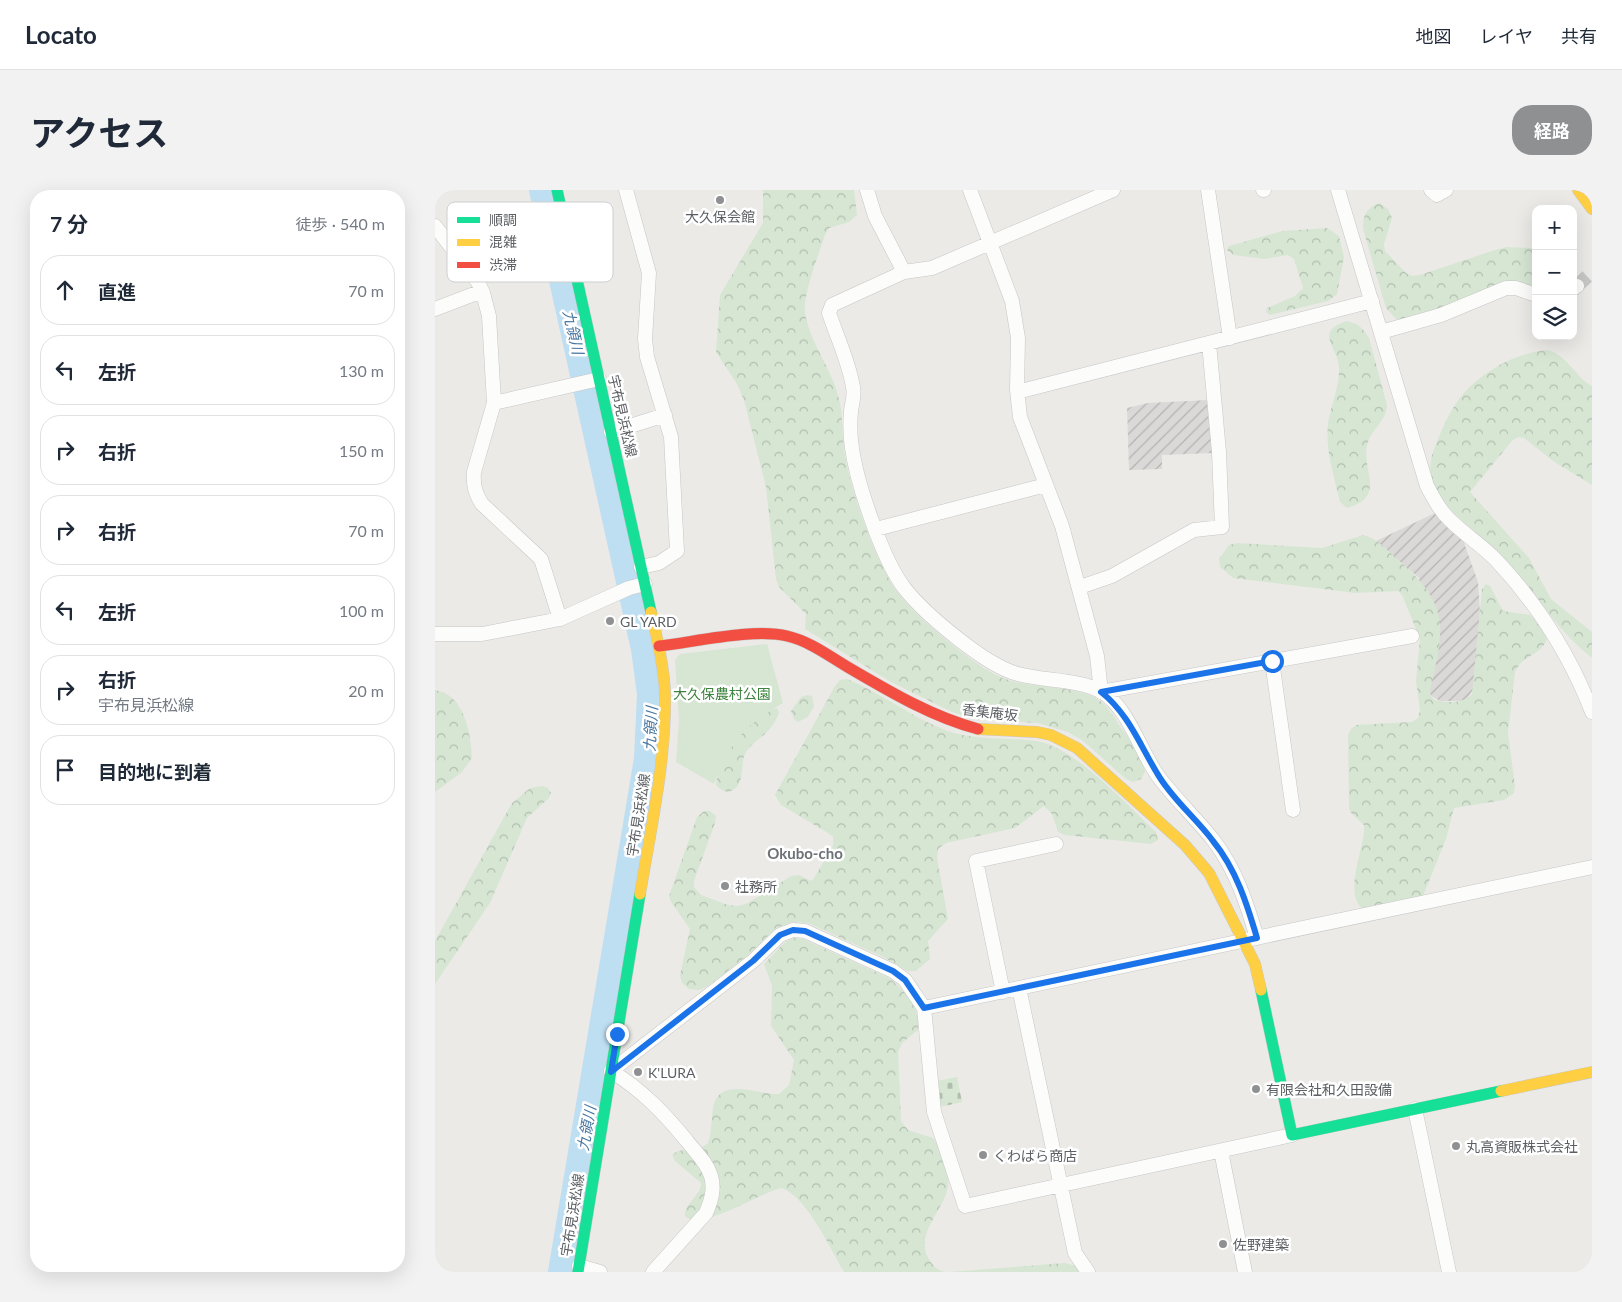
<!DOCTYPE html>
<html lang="ja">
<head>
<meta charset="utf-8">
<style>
  :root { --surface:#fff; --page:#f2f2f3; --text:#1f2937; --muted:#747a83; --line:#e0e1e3; --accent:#8e9092 }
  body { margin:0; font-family:Lato,"Noto Sans JP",sans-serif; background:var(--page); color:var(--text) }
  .controls { position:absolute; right:15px; top:15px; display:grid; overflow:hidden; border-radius:10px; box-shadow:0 5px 20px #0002 }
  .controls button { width:45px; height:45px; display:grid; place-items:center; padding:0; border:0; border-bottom:1px solid var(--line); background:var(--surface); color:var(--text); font:25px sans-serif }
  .stop { position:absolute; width:15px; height:15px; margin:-11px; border:4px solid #1a73e8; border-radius:50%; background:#fff }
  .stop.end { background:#1a73e8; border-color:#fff; box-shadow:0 1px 5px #0008 }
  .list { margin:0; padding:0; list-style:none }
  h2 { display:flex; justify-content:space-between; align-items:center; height:65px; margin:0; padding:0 20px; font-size:21px }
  h2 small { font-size:16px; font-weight:400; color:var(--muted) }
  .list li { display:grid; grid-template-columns:32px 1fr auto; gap:15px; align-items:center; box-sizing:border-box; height:70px; margin:0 10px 10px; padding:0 10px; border:1px solid var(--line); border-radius:20px }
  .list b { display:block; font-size:19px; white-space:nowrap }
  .list p { margin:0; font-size:16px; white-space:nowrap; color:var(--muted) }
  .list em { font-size:16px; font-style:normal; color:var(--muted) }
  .icon { flex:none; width:28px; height:28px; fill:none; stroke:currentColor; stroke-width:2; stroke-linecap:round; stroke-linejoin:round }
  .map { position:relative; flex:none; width:1157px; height:1082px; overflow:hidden; border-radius:20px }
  header { display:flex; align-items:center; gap:30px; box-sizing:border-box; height:70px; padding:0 25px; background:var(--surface); border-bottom:1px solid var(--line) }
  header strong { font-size:24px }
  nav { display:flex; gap:28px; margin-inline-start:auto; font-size:18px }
  .intro { display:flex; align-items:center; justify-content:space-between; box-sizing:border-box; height:120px; padding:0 30px }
  h1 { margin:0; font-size:35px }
  .button { padding:12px 22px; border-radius:20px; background:var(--accent); color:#fff; font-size:18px; font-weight:700 }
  main { display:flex; gap:30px; padding:0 30px }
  aside { flex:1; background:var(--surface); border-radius:20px; box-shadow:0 5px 20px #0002 }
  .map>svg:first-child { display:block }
</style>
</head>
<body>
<header>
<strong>Locato</strong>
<nav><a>地図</a><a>レイヤ</a><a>共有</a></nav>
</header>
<div class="intro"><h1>アクセス</h1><a class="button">経路</a></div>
<main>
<aside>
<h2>7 分<small>徒歩 · 540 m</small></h2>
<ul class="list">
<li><svg class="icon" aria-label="ahead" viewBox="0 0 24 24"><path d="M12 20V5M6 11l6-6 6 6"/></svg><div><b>直進</b></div><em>70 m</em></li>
<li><svg class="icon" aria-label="left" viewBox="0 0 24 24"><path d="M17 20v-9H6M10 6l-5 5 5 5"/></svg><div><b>左折</b></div><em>130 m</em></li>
<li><svg class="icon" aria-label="right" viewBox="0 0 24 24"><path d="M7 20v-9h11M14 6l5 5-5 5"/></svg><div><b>右折</b></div><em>150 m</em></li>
<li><svg class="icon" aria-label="right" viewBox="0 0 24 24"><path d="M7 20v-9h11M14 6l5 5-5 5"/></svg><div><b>右折</b></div><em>70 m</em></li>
<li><svg class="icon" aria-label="left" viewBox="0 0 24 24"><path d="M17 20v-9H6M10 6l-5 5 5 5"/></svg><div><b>左折</b></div><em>100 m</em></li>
<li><svg class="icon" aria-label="right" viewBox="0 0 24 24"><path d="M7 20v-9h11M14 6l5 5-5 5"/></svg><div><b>右折</b><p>宇布見浜松線</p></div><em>20 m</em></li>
<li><svg class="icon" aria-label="arrive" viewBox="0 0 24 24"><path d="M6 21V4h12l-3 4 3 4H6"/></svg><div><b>目的地に到着</b></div></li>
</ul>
</aside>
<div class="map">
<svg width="1157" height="1082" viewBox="0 0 1157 1082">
  <defs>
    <pattern id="industrial-furrows" width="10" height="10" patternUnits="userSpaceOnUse" patternTransform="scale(1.25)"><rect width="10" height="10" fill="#dbd9d7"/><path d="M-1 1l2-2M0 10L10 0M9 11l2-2" fill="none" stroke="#b5b3b2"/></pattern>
    <pattern id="forest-crowns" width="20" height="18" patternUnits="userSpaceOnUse" patternTransform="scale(1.25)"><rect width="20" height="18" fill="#d6e6d3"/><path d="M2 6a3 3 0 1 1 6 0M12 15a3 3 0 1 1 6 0" fill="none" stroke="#b1beaf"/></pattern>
    <pattern id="cemetery-stones" width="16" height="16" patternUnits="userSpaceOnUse" patternTransform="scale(1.25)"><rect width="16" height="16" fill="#d6e6d3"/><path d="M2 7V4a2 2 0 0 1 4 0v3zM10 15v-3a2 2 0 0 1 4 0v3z" fill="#b1beaf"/></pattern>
  </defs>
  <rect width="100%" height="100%" fill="#ebeae7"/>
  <!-- industrial -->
  <path fill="url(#industrial-furrows)" d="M774,210l4,53 -51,2v14l-33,1 -2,-62 21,-5z
    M1000,323l28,27 15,42 2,31 -6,75 -7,11 -7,2h-20l-10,-6 -11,-117 -43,-37z"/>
  <!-- forest -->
  <path fill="url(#forest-crowns)" d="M328,0h91l3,25 -8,7 -20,6 -4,7c-6,18 -22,59 -20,77 3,27 28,59 34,87 4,17 3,33 5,49 4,37 32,115 54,145 18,24 77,74 105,85 26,11 74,7 96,22 10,7 16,19 23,29 10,13 20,27 23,43l-4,7 -8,3 -7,-3 -44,-39 -14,-8 -30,-9 -57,-3 -29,-8 -61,-30 -86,-53 1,-15 -27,-27 -3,-8 -10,-92 -22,-87 -7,-16 -21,-32 4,-57 43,-72z
    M944,13l9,6 4,9 -8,26 1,7 21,22 6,3 8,-1 75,-25 12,-3 29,1v41l-31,-7 -65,27 -37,11 -7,-1 -10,-11 -23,-79c0,-15 3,-20 16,-26z
    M892,38l12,8 5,21 -7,37 -9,7 -58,14 -4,-3 1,-4 28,-12 8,-8 -9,-29 -6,-4 -24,4 -31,-4 -6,-5 2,-4 54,-15z
    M911,131c12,2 17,7 23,17l18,67c-1,17 -14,22 -19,37 -9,26 21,54 -21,66l-7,-6c-6,-26 -15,-51 -12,-79 3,-18 12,-38 11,-56 -2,-22 -25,-34 7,-46z
    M1112,160c21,5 27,26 45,36v99l-39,-24 -29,-23 -6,-1 -6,4 -42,51 59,66 22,41 41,33v26c-36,-28 -59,-69 -90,-102 -23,-25 -56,-40 -69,-74 -6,-16 -1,-28 5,-43 5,-12 10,-24 17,-34 19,-29 57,-52 92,-55z
    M928,345c14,3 24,15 34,24 53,45 48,68 33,131l1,6 4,4c12,3 28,4 37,-6l10,-105 4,-5 4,2 13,25 27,4 8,7 9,17c-6,17 -24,15 -32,33l-7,61 7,53 -1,7 -10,7 -50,8 -8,31 -23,57 -60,13c-21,-15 3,-64 1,-84l-14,-13 -1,-5 -1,-72 3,-6 5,-4 56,-3 6,-4 2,-7 -4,-30 4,-42 -18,-44 -4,-4 -42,2 -123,-15 -13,-11 -1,-8 10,-14 8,-2 85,5z
    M412,489c33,13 64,38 98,51 30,11 60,7 91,11 39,6 91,64 120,91l2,8 -7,4 -86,-9 -7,-3 -6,-18 -8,-8 -29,22 -69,15 -8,6 -1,9 11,61 -20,22 2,18 -14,12h-8l-25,-14 -75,-34 -16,-1 -16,6 -28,27 -40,31 -9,4 -10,-1 -7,-6 -2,-8 10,-46 -19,-27 -2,-6 28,-79 7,-6h6l6,5 -1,7 -21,58v6l7,8 27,10 10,1 10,-3 43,-27 8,-1 12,6 3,-3 19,-33v-9l-52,-31 -6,-10 60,-109 5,-6z
    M0,500c29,4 36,43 37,68l-10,14 -27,20z
    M372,505l5,1 2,10 -6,11 -10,5 -4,-3 -3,-8 10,-14z
    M342,518l2,5c-9,24 -25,25 -34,41 -5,11 0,29 -12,36 -7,4 -12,0 -17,-5 1,-26 34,-71 61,-77z
    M107,596l6,2 3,5 -2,5 -22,20 -37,85 -55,81v-43l77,-138 18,-15z
    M359,748l9,1 86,39c15,12 33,31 29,52l-16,13 -4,9 3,69 7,9 25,8c8,11 17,34 15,48 -3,24 -36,49 -18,75 4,6 9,10 16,11h-102c-13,-22 -38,-77 -63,-84 -21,5 -81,44 -96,28 0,-14 16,-20 16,-33l-26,-22 -3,-6c10,-9 25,-2 36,-12 4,-11 3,-23 5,-35 6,-33 45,-13 66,-14l10,-9 5,-25 -23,-34 1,-40 -8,-22 21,-22z
    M630,1073l11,3 6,6h-133z"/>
  <!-- cemetery -->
  <path fill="url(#cemetery-stones)" d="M522,887l5,25 -22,5 -3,-26z"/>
  <!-- park -->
  <path fill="#d6e6d3" d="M332,454l16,59c-39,23 -53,38 -69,81l-38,-22 3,-42 -4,-60 5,-6z"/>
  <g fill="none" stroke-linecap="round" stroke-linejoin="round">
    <!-- river -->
    <path stroke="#bedef2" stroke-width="28" d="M108,0l102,459 6,45 -3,65 -86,513"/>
    <!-- street-tunnel -->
    <path stroke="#c7c8c6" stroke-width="14" stroke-dasharray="14 7" stroke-linecap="butt" d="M1142,96l15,-14"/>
    <!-- street casing -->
    <g stroke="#c6c6c6" stroke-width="15">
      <path id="street" d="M191,0l23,83 -4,66 2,18 24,80 6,114 -18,12 -18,4
        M432,0l8,26 29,56
        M535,0l42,111 6,37 -1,52 3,27 42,109 35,130 4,36 311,-56
        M678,0l-181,78 -28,4 -72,33 -3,8c8,24 20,49 24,74 2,8 -1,16 -2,24 -1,12 -1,25 1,37 5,36 31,113 53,141 21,26 81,77 113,85 25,7 62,5 84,18 26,15 39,61 56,84 17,23 39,43 56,65 22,29 33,63 43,97
        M773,0l22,148
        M828,0h1
        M903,0l89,296c7,13 13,25 24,35 14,14 32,25 46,40 41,44 73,94 95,151
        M996,0l6,5 9,-5
        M0,36l43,56 5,11 6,23 5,87 -20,69c-1,13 1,21 8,32l59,55 19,60
        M1138,99l4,-3
        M0,119l47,-18
        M946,142l60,-17 65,-27h10l20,7
        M582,200h8l347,-89
        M59,213l105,-24
        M176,242l54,-17
        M441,339l170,-44
        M645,397l32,-11 82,-46 28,-3 -3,-75 -10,-109
        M0,444h47l78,-15 69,-31 16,-4
        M837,471l21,149
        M584,798l56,265 13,19
        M568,802l-27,-131 80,-17
        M489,818l668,-141
        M980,919l34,163
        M786,961l24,121
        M144,1076l21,6
        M218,1082l53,-59c5,-12 9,-24 5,-37 -4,-14 -16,-24 -24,-35 -23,-28 -45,-51 -76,-70l142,-110 27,-26 13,-5 12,1 88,40 12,9 19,28 10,104 31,94 327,-71"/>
    </g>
    <!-- fast casing -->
    <g stroke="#c8c8c8" stroke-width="12">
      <path id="fast" d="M122,0l94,422
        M826,800l31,145 209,-44
        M143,1082l62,-378"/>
    </g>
    <!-- slow casing -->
    <g stroke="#c8c8c8" stroke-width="12">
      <path id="slow" d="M1143,0l14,19
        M543,539l59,3 14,3 26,13 108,97 24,28 46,91 6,26
        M205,704c11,-66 26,-133 25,-200 -1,-28 -8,-56 -14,-82
        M1066,901l91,-19"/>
    </g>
    <!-- jam casing -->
    <g stroke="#c8c8c8" stroke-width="12">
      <path id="jam" d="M224,456c36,-4 94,-18 128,-10 23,5 45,22 64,33 41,24 82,48 127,60"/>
    </g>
    <!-- street -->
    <use href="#street" stroke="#fcfcfb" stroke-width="14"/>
    <!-- fast -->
    <use href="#fast" stroke="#16e098" stroke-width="11"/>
    <!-- slow -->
    <use href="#slow" stroke="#ffcf43" stroke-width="11"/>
    <!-- jam -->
    <use href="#jam" stroke="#f24e42" stroke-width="11"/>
  </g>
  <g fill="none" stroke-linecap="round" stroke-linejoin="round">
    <!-- route -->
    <path stroke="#1a73e8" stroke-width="6" d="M182,844l-6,38 142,-111 27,-26 13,-5 12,1 88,40 12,9 19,28 333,-70c-10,-34 -21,-69 -44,-97 -17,-23 -42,-43 -56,-68 -17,-28 -29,-60 -56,-81l171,-31"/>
  </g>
  <!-- markers -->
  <g fill="#8e9092" stroke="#fff" stroke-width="2">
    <circle cx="285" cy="10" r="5"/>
    <circle cx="175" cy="431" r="5"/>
    <circle cx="290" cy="696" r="5"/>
    <circle cx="203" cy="882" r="5"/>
    <circle cx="821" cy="899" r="5"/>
    <circle cx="1021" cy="956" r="5"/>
    <circle cx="548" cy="965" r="5"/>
    <circle cx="788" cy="1054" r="5"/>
  </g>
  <g text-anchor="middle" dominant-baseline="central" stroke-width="5" stroke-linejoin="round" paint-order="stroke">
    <!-- poi labels -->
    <g font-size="14" fill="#5c6064" stroke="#fff" text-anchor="start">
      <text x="285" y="26" text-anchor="middle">大久保会館</text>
      <text x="185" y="431">GL YARD</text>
      <text x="300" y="696">社務所</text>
      <text x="213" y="882">K'LURA</text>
      <text x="831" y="899">有限会社和久田設備</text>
      <text x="1031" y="956">丸高資販株式会社</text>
      <text x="558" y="965">くわばら商店</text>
      <text x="798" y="1054">佐野建築</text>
    </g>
    <!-- street labels -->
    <g font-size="14" fill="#5c6064" stroke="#fff">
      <text transform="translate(188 226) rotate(77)">宇布見浜松線</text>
      <text transform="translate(555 522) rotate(7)">香集庵坂</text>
      <text transform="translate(203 625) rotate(-81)">宇布見浜松線</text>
      <text transform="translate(137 1025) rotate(-81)">宇布見浜松線</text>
    </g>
    <!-- park labels -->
    <g font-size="14" fill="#3d823d" stroke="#fff">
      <text x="287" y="503">大久保農村公園</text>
    </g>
    <!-- water labels -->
    <g font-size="15" font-style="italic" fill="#4675a0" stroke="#fff">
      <text transform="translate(139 142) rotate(77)">九領川</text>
      <text transform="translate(215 539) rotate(-87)">九領川</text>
      <text transform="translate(151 938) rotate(-80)">九領川</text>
    </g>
    <!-- neighbourhood labels -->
    <g font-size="15" font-weight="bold" fill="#6d7276" stroke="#fff">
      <text x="370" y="663">Okubo-cho</text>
    </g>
  </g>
  <!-- legend -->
  <rect x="12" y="12" width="166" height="80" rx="8" fill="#fff" stroke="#cecfd0" stroke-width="1"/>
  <rect x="22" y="27" width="23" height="6" fill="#16e098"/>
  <rect x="22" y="49" width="23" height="7" fill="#ffcf43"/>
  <rect x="22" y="72" width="23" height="6" fill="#f24e42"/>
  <g font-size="14" fill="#5c6064">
    <text x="54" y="35">順調</text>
    <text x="54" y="57">混雑</text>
    <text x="54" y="80">渋滞</text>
  </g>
</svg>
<div class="controls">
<button>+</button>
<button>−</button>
<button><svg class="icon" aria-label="layers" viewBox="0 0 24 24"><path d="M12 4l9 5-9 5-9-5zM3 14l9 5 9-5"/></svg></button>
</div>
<div class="stop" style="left:837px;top:471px"></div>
<div class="stop end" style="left:182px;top:844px"></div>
</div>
</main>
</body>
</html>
